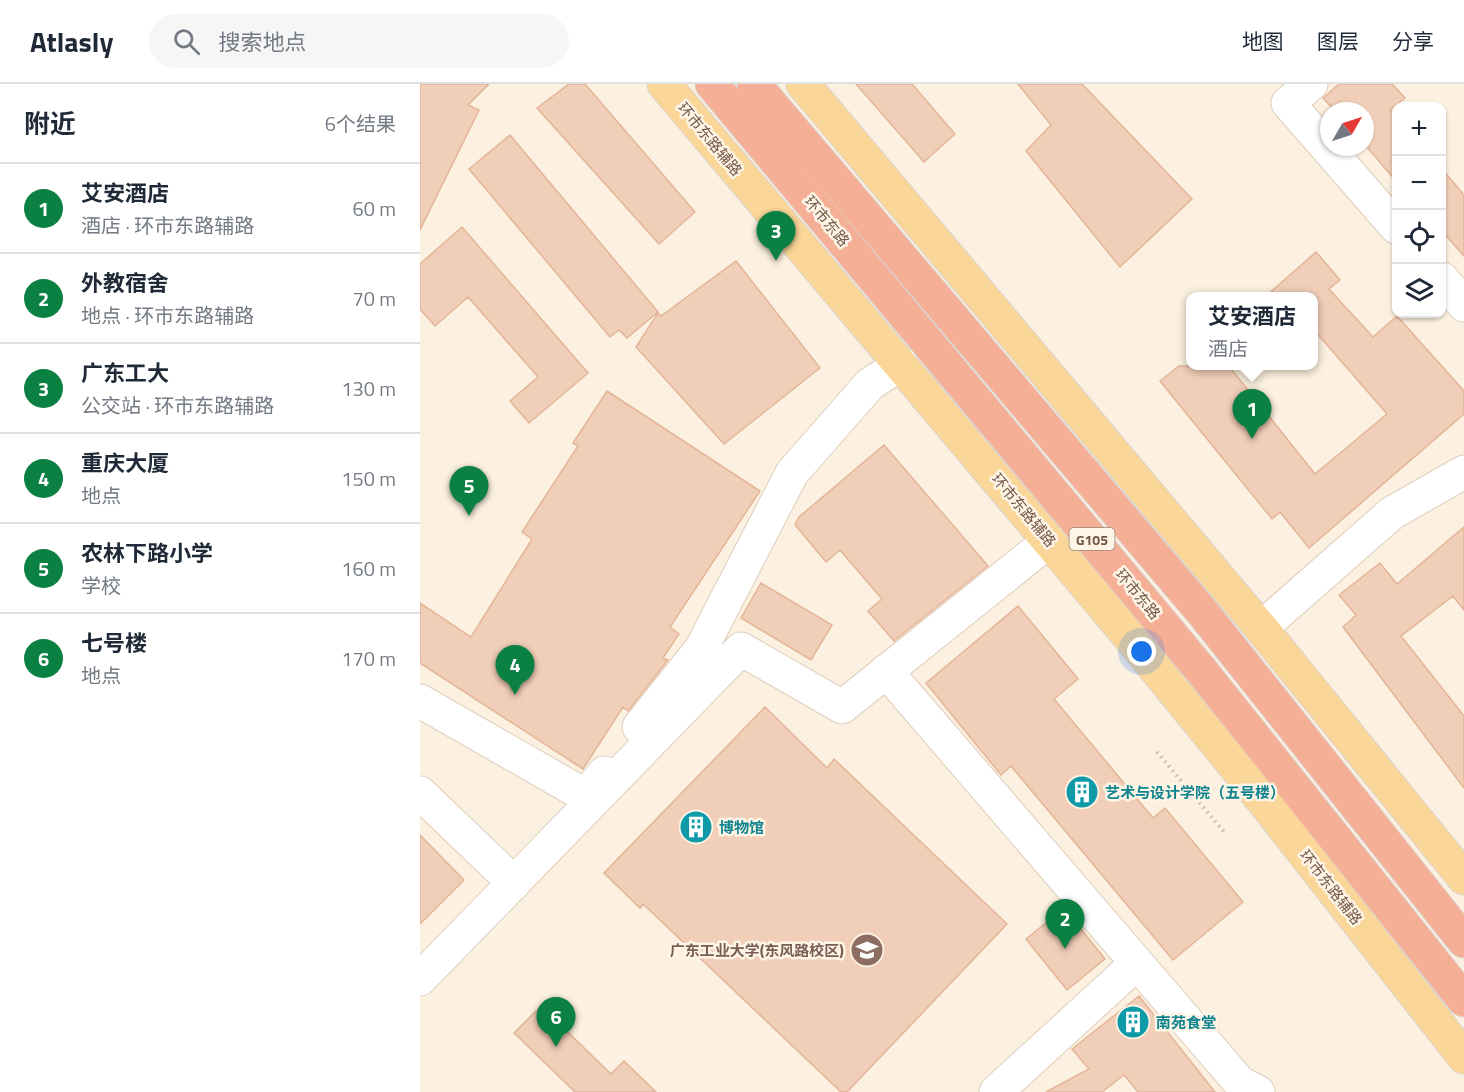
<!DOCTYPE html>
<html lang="zh">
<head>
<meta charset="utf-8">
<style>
  :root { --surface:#fff; --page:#f6f6f7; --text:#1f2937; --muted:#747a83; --line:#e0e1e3; --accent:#0b8043 }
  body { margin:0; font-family:"Titillium Web","Noto Sans SC",sans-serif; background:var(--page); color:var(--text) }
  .controls { position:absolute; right:18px; top:18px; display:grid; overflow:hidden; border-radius:12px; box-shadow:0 2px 4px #0004 }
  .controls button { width:54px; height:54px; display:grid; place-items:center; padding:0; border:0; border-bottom:2px solid var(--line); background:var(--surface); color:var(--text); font:30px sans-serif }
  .compass { position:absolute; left:900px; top:18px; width:54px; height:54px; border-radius:50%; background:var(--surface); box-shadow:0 2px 4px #0004; rotate:51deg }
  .you { position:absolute; left:722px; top:568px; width:21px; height:21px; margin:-15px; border:4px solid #fff; border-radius:50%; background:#1a73e8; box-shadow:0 0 0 9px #1a73e833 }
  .badge { display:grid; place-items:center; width:39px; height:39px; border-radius:50%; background:var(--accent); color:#fff; font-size:20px; font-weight:700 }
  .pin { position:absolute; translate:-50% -50px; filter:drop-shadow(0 2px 3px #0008) }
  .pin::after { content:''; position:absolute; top:32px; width:21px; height:18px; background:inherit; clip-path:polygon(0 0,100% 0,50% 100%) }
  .popup { position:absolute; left:766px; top:208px; width:132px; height:78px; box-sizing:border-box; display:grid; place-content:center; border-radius:12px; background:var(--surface); filter:drop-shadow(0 2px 4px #0005); font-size:20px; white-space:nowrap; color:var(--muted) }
  .popup b { font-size:22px; color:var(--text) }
  .popup::after { content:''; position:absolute; left:50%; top:100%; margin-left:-12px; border:12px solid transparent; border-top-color:var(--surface) }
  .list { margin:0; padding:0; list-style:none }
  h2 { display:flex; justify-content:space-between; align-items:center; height:78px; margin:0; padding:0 24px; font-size:26px }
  h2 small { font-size:20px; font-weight:400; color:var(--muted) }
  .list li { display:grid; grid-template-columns:39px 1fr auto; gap:18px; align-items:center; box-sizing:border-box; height:90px; padding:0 24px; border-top:2px solid var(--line) }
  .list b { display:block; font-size:22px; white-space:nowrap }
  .list p { margin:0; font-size:20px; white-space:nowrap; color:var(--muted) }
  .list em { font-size:20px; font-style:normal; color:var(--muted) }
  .icon { flex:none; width:33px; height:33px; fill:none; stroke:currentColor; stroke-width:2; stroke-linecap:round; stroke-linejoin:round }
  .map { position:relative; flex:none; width:1044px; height:1008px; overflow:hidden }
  header { display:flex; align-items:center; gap:36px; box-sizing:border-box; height:84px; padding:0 30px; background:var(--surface); border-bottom:2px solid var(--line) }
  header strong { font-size:28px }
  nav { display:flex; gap:33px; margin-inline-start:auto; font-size:21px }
  .search { width:420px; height:54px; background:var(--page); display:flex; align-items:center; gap:15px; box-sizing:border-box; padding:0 21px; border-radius:33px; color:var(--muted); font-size:22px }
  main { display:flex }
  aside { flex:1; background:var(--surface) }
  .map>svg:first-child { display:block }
</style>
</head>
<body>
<header>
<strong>Atlasly</strong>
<div class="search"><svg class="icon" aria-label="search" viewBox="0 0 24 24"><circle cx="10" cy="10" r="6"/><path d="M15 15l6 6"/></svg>搜索地点</div>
<nav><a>地图</a><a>图层</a><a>分享</a></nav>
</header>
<main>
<aside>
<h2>附近<small>6个结果</small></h2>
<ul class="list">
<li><span class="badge">1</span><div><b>艾安酒店</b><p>酒店 · 环市东路辅路</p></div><em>60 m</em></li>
<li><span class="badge">2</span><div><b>外教宿舍</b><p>地点 · 环市东路辅路</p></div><em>70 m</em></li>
<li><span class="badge">3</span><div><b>广东工大</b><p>公交站 · 环市东路辅路</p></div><em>130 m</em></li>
<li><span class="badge">4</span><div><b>重庆大厦</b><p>地点</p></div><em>150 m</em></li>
<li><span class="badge">5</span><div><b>农林下路小学</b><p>学校</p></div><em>160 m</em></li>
<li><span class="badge">6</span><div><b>七号楼</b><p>地点</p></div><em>170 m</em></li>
</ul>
</aside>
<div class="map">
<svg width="1044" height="1008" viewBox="0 0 1044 1008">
  <rect width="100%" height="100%" fill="#fcf1e0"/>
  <!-- building -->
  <path fill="#f1ceb8" stroke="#e3b598" stroke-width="1.5" d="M0,0h69l-21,21 11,5 -59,120z
    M149,0h16l110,128 -36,32 -122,-136z
    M436,0h56l43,50 -31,28z
    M598,0h64l110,115 -72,68 -94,-116 25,-26z
    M919,0h53l13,14 -15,12 6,7v64l-31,-36v-34h-30l-12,-13z
    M90,51l148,177 -31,26 -8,-8 -9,7 -141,-168z
    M1022,85l22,26v61l-22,-25z
    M42,143l126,146 -59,50 -19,-22 28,-24 -70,-80 -33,29 -15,-17v-45z
    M896,168l24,28 -11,9 44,48 24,-21 67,75v23l-155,134 -29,-36 -8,7 -112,-138 19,-15h50l86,108 72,-60 -73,-84v-33h-49z
    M316,177l84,107 -96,76 -88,-97 22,-34 3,3z
    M187,307l153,100 -90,136 9,7 -16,24 5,2 -40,51 -5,-4 -40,62 -163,-106v-60l51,34 61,-98 -10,-7 56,-86 -5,-3z
    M464,361l104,121 -94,75 -26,-30 14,-12 -42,-49 -14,12 -31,-37 4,-8z
    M1044,443v83l-11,-14 -52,40 63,80v72l-121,-161 13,-12 -17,-20 41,-32 17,21z
    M341,499l71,42 -21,35 -70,-42z
    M598,522l60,73 -24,20 99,119 12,-10 78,94 -70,58 -162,-194 -10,9 -75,-92z
    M345,623l62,61 7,-9 173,165 -160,168h-6l-198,-188 -3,4 -36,-35z
    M0,751l44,45 -44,44z
    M644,824l41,51 -38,31 -41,-51z
    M719,912l76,96h-77l-14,-17 -22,17h-56l43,-23 -17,-20z
    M121,922l70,68 13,-13 32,31h-81l-61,-59z"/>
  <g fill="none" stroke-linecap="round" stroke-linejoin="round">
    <!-- minor casing -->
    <g stroke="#dfcdbc" stroke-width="35">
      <path id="minor" d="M891,0l-23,19 108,124
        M1022,195l22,26
        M841,544l131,-115 72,-41
        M466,587l354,412 18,9
        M0,617l166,95 18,-23
        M219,643l62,-78 91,-176 78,-89 31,-20
        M0,709l94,90
        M0,895l321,-330 101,58 207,-166
        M576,1008l141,-129"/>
    </g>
    <!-- major casing -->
    <g stroke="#dad3cf" stroke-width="35">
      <path id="major" d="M244,0l468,556 132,162 200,255
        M383,0l458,544 203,250"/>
    </g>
    <!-- highway casing -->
    <g stroke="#dad3cf" stroke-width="35">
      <path id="highway" d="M292,0l488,585 264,331
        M334,0l449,529 261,328"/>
    </g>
    <!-- path -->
    <path stroke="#d5b29c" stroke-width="4" stroke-dasharray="1.5 4.5" stroke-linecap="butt" d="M737,668l68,81"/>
    <!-- minor -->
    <use href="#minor" stroke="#fff" stroke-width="33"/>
    <!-- major -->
    <use href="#major" stroke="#fad698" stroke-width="33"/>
    <!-- highway -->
    <use href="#highway" stroke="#f6af97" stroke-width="33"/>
  </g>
  <!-- icons -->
  <defs>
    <g id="building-disc" transform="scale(1.725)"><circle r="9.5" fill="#0f9aa8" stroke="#fff5e6"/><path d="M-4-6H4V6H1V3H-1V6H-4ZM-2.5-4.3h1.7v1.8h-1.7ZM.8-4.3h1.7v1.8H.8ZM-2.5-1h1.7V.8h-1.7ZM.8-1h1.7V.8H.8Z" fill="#fff"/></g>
    <g id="university-disc" transform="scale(1.725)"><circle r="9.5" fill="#8d6e63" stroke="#fff5e6"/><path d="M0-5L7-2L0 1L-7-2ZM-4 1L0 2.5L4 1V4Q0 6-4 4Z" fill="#fff"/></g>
  </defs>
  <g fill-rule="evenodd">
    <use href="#building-disc" x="662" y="708"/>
    <use href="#building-disc" x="276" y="743"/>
    <use href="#university-disc" x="447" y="866"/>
    <use href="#building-disc" x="713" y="938"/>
  </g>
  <g text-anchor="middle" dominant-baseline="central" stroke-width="5" stroke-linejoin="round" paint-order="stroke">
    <!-- shield labels -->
    <rect fill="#fff5e6" stroke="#9c8677" stroke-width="1.5" x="649.5" y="444" width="45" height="22" rx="4.5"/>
    <g font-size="14" font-weight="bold" fill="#725748">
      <text x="672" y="455">G105</text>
    </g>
    <!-- street labels -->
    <g font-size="15" fill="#725748" stroke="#fff5e6">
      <text transform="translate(290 55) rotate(50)">环市东路辅路</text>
      <text transform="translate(407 137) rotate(50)">环市东路</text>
      <text transform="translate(604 426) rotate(50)">环市东路辅路</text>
      <text transform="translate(718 510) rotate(50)">环市东路</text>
      <text transform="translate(911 803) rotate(52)">环市东路辅路</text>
    </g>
    <!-- culture labels -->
    <g font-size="15" font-weight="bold" fill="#0d838f" stroke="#fff5e6" text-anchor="start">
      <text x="685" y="708">艺术与设计学院（五号楼）</text>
      <text x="299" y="743">博物馆</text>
      <text x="736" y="938">南苑食堂</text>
    </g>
    <!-- education labels -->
    <g font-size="15" font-weight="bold" fill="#785e54" stroke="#fff5e6" text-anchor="end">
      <text x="424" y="866">广东工业大学(东风路校区)</text>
    </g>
  </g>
</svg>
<div class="controls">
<button>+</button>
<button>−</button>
<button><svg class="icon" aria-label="locate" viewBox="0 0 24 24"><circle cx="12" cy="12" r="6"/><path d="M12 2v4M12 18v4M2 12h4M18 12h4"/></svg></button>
<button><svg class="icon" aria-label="layers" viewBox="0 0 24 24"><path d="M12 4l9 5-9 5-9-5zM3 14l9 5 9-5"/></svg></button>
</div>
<svg class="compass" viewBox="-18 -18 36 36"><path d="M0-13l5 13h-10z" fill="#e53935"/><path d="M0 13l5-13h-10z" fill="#747a83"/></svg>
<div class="you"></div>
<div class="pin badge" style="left:832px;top:355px">1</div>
<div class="popup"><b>艾安酒店</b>酒店</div>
<div class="pin badge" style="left:645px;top:865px">2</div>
<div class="pin badge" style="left:356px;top:177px">3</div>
<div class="pin badge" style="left:95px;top:611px">4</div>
<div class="pin badge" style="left:49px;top:432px">5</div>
<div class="pin badge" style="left:136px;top:963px">6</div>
</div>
</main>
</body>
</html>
